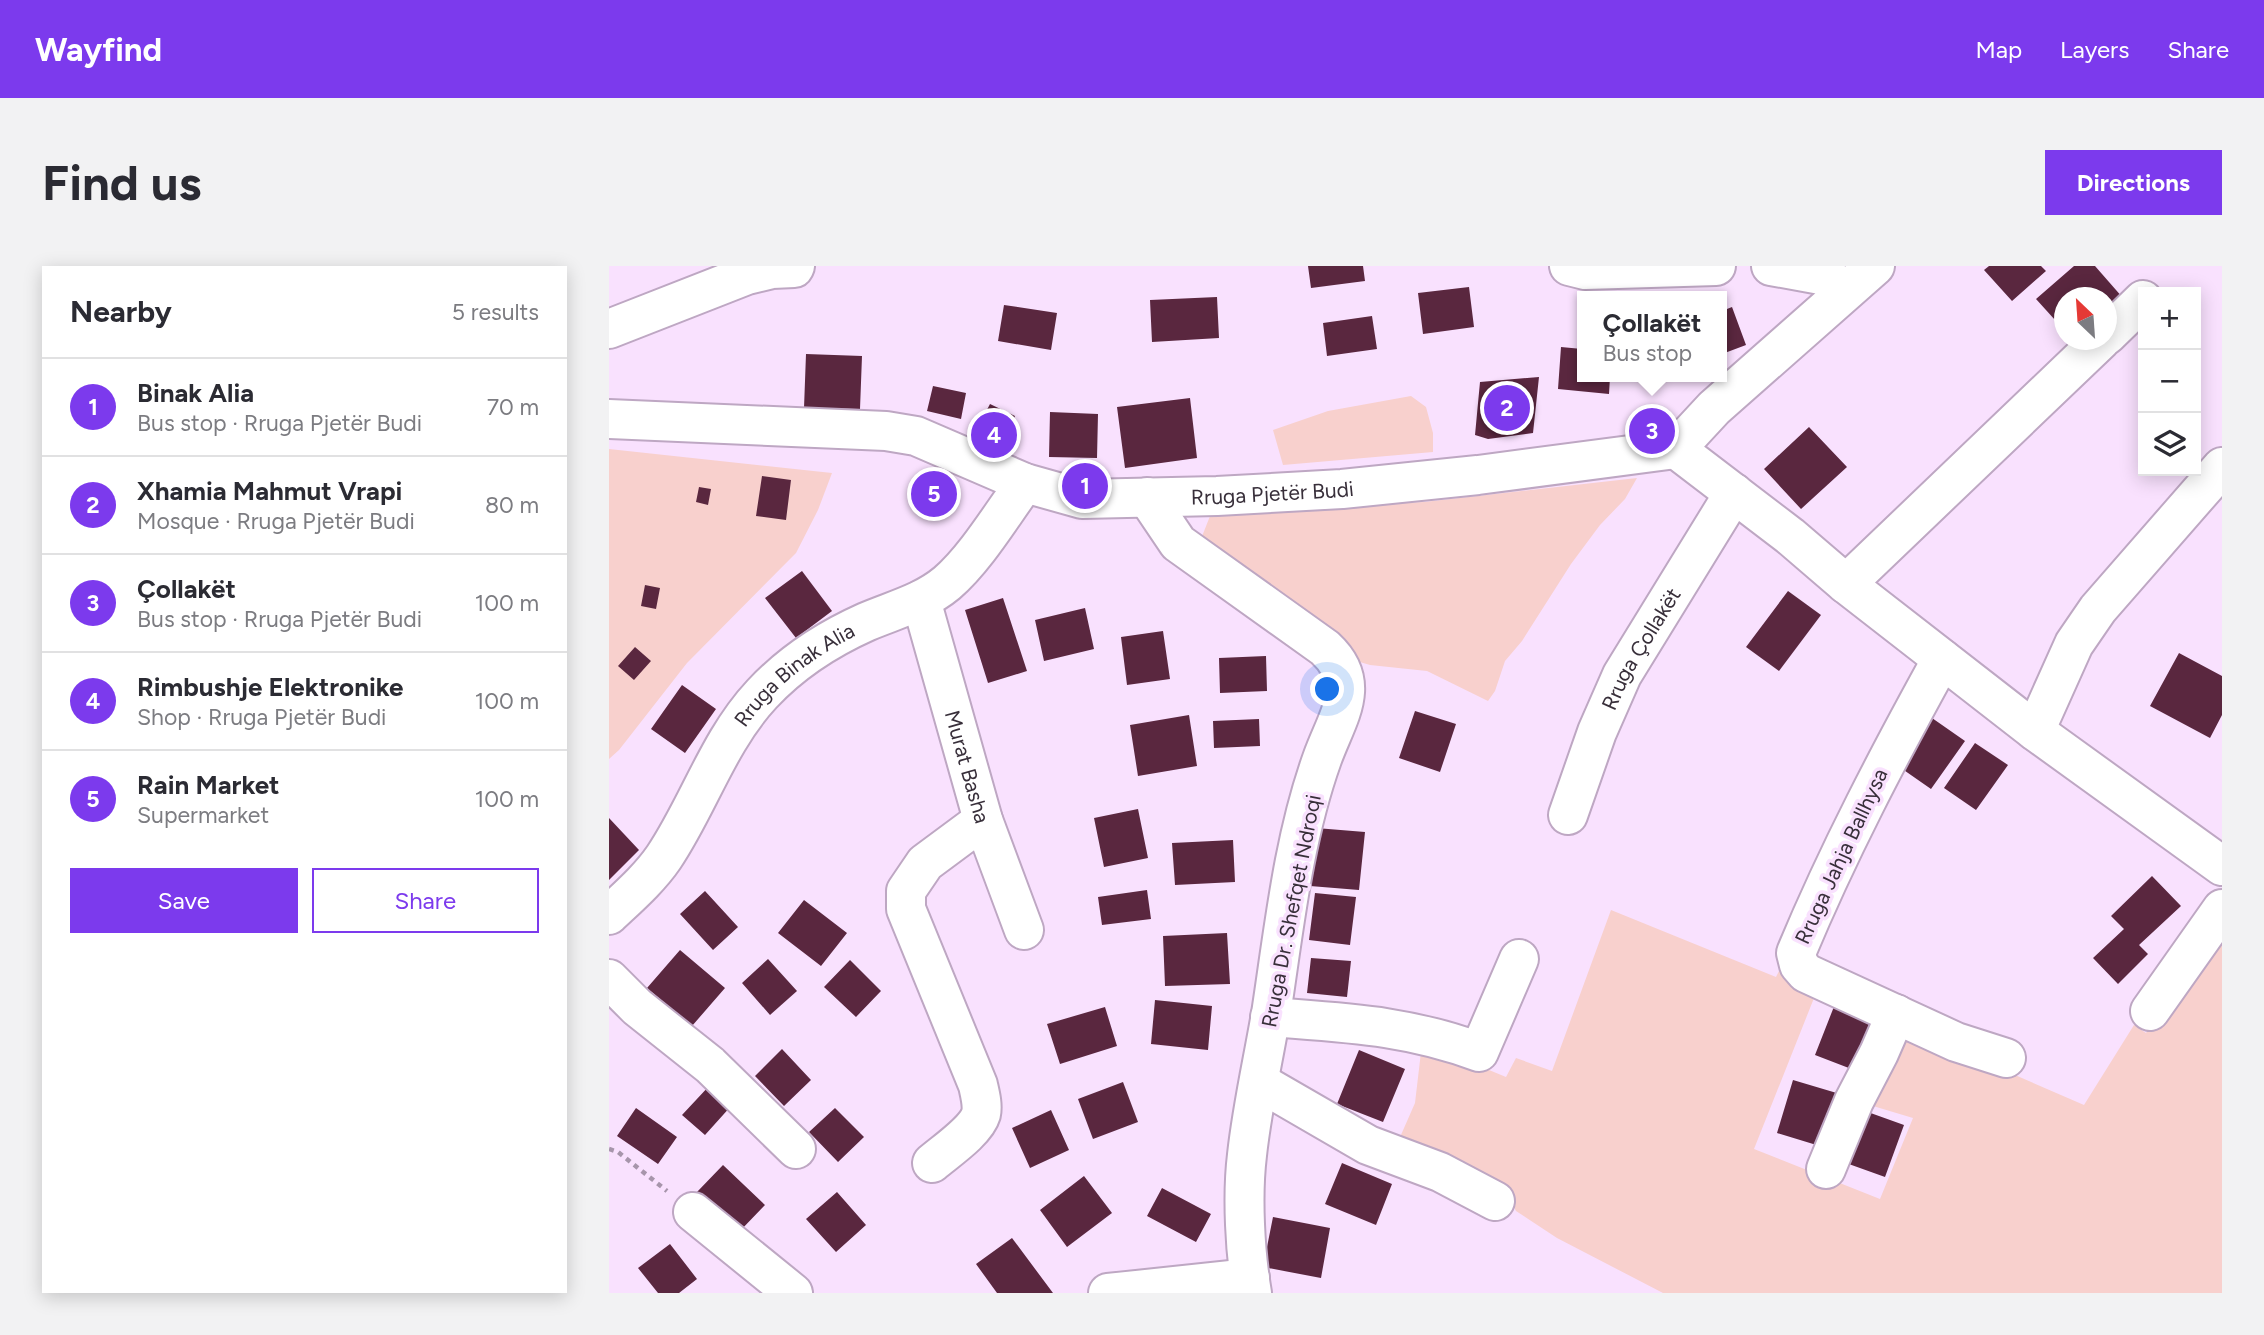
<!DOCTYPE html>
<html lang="en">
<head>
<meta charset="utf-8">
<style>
  :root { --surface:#fff; --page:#f2f2f3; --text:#2b2b33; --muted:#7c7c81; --line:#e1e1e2; --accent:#7c3aed }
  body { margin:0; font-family:Figtree,sans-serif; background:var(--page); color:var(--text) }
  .controls { position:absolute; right:21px; top:21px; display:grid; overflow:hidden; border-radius:0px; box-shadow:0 4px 18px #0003 }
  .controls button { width:63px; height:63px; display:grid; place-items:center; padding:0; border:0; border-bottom:2px solid var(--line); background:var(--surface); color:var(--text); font:35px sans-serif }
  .compass { position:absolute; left:1445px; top:21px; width:63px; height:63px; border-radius:50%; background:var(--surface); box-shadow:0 4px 18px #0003; rotate:335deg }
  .you { position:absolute; left:719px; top:424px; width:24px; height:24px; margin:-18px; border:5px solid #fff; border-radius:50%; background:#1a73e8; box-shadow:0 0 0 10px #1a73e833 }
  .badge { display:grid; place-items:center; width:46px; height:46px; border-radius:50%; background:var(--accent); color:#fff; font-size:23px; font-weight:700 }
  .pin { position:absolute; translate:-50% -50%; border:4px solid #fff; box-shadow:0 2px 7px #0006 }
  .popup { position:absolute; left:968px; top:25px; width:150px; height:91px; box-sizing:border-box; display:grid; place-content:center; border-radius:0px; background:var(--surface); filter:drop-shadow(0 2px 5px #0005); font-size:23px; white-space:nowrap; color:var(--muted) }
  .popup b { font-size:26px; color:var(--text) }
  .popup::after { content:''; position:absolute; left:50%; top:100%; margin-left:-14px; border:14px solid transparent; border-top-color:var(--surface) }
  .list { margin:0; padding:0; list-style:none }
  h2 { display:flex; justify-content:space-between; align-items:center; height:91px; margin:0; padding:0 28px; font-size:30px }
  h2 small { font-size:23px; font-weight:400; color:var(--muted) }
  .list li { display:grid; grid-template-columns:46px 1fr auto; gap:21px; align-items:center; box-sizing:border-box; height:98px; padding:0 28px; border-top:2px solid var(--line) }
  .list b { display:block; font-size:26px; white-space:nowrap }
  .list p { margin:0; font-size:23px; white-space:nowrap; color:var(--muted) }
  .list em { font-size:23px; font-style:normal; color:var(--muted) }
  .actions { display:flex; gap:14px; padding:21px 28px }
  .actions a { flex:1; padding:16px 0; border:2px solid var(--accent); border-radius:0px; text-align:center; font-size:24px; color:var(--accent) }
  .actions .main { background:var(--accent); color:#fff }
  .icon { flex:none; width:38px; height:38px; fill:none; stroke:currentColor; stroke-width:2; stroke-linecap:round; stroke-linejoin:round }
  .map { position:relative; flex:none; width:1613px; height:1027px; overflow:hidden; border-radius:0px }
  header { display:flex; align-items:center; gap:42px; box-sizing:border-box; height:98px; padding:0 35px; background:var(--accent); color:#fff }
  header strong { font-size:33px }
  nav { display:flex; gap:38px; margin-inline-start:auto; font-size:24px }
  .intro { display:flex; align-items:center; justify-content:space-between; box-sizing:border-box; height:168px; padding:0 42px }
  h1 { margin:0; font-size:49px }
  .button { padding:18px 32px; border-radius:0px; background:var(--accent); color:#fff; font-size:24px; font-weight:700 }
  main { display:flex; gap:42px; padding:0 42px }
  aside { flex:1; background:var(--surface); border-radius:0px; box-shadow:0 4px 18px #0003 }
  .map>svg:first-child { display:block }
</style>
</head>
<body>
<header>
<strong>Wayfind</strong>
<nav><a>Map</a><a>Layers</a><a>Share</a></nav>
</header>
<div class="intro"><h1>Find us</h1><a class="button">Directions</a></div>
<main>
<aside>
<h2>Nearby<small>5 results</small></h2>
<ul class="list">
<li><span class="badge">1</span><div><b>Binak Alia</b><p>Bus stop · Rruga Pjetër Budi</p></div><em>70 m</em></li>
<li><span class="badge">2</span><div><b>Xhamia Mahmut Vrapi</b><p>Mosque · Rruga Pjetër Budi</p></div><em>80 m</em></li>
<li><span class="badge">3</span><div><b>Çollakët</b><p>Bus stop · Rruga Pjetër Budi</p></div><em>100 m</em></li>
<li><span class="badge">4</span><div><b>Rimbushje Elektronike</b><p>Shop · Rruga Pjetër Budi</p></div><em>100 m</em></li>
<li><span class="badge">5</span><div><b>Rain Market</b><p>Supermarket</p></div><em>100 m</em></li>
</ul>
<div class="actions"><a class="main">Save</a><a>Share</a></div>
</aside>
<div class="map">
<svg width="1613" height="1027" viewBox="0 0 1613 1027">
  <rect width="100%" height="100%" fill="#f9e1fe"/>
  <!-- green -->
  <path fill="#f8d0cd" d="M802,130l15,11 7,26v19l-150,13 -10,-35 55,-19z
    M0,183l223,24 -14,37 -22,43 -109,110 -68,87 -10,9z
    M1028,212l-12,21 -25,26 -29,39 -49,77 -17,20 -10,30 -7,10 -61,-30 -57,-6 -17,-5 -154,-116 13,-33 212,-9z
    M1002,644l165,67 5,-10 37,21 -64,161 126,50 33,-81 -50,-15 44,-75 177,77 50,-80 12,8 76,-109v369h-559l-106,-55 -41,-27 -6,-11 -113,-56 18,-41 6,-51 5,-8 80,33 10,-19 36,13z"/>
  <!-- building -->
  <path fill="#5a273f" d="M699,0h55l2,15 -54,7z
    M1380,0h52l5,5 -34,30 -28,-31z
    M1465,0h21l28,32 -16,15v-15h-42v33l-29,-32z
    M860,21l5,40 -51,7 -5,-41z
    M608,31l2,41 -67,4 -2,-42z
    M395,39l53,8 -6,37 -53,-9z
    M1123,41l14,38 -24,9v-43z
    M763,50l5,33 -50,7 -4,-33z
    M952,81l21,2v28h28l-1,17 -51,-5z
    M197,88l56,2 -2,53 -56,-1z
    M930,111l-6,56 -45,6 -13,-4 5,-53z
    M324,120l33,7 -5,26 -34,-8z
    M581,132l7,60 -72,10 -8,-61z
    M381,138l25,12 -15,30 -25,-13z
    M441,146l48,2 -1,44 -48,-1z
    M1200,161l38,40 -46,42 -37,-40z
    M153,210l29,4 -5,40 -30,-4z
    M333,213l4,25 -34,5 -3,-25z
    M90,221l12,2 -3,16 -12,-3z
    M193,305l30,40 -36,27 -31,-40z
    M36,319l15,3 -4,21 -15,-3z
    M1179,325l33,24 -42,56 -33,-24z
    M394,332l24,73 -39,12 -23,-73z
    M476,342l9,41 -50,12 -9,-41z
    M554,365l7,48 -43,6 -6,-48z
    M26,381l16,14 -17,19 -16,-14z
    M1570,387l43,23v39l-12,23 -60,-32z
    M657,390l1,35 -47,2 -1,-35z
    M73,419l34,24 -31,44 -34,-24z
    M806,445l41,13 -16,48 -41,-14z
    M580,449l8,51 -59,10 -8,-51z
    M1323,452l33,23 -34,48 -33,-23z
    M650,453l1,27 -46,2 -1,-27z
    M1366,477l33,22 -32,45 -32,-22z
    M529,543l10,49 -44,9 -10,-49z
    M0,552l30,32 -30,30z
    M707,562l49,4 -6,58 -49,-4z
    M624,574l2,42 -60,3 -3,-42z
    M1543,610l29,30 -42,39 9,9 -30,30 -25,-26 31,-29 -13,-13z
    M538,624l4,29 -49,6 -4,-28z
    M96,625l33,36 -25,23 -33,-36z
    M706,627l41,4 -6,48 -41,-5z
    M195,634l43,33 -26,33 -43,-33z
    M618,667l3,51 -65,2 -2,-50z
    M71,684l45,38 -33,38 -45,-38z
    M702,692l40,3 -4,36 -40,-4z
    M159,693l29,32 -27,24 -28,-32z
    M241,694l31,31 -25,26 -32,-30z
    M546,734l57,6 -4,44 -57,-6z
    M1226,738l39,15 -20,51 -39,-15z
    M496,741l12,39 -57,18 -13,-40z
    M173,783l29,31 -27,26 -29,-30z
    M750,784l46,19 -22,53 -46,-18z
    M1184,814l47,14 -17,53 -46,-14z
    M514,816l15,40 -45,17 -15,-40z
    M101,819l22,20 -27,30 -23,-20z
    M27,842l41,29 -19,27 -41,-28z
    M226,842l29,29 -26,25 -29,-30z
    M442,844l18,40 -39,18 -18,-40z
    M1256,845l39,14 -19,52 -39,-14z
    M733,897l50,21 -16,41 -51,-21z
    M114,899l42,40 -26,27 -42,-40z
    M475,910l28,37 -45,34 -27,-37z
    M553,922l49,26 -15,28 -49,-26z
    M228,926l29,33 -30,27 -30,-33z
    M664,951l57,11 -9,50 -58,-11z
    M403,972l41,55h-56l-21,-29z
    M61,978l27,35 -18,14h-21l-20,-25z"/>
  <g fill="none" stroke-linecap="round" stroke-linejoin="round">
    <!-- minor casing -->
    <g stroke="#bea7c3" stroke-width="42">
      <g id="minor">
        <path d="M960,0l16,4 131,-4"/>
        <path d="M1162,0l50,9 26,14"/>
        <path d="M0,63l138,-54 25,-6 22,-1 1,-2"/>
        <path d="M1498,69l36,-35"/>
        <path d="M538,231l31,46 147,105c39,36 12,69 -3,111 -29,81 -38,170 -51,255 -8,47 -19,94 -24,141 -5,41 -2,98 5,138"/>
        <path d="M1237,318l255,-244"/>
        <path id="s1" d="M312,334l62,220 41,110"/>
        <path d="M1333,393c-53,96 -104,193 -146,294l3,12 7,8 150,69 50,16"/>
        <path d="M1426,465l39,-87 24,-35 124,-142"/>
        <path id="s2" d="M959,549l29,-83 25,-57 112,-182"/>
        <path id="s3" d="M0,649c19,-18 40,-36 55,-58 35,-52 54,-116 98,-163 28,-30 66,-55 104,-72 28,-12 57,-19 81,-39 29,-25 55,-69 78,-100"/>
        <path d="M0,713l28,28 73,58 86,84"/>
        <path d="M1541,745l72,-102"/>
        <path d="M661,751c76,6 137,8 209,35l40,-93"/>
        <path d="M650,816l109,63 72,27 55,29"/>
        <path d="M323,897c14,-12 44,-32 49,-49 2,-9 -1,-20 -3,-29l-72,-176v-18l19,-28 58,-43"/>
        <path d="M1217,903l28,-68 25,-48 17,-39"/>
        <path d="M84,946l100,81"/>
        <path d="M499,1027l142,-15"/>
      </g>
    </g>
    <!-- major casing -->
    <g stroke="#bea7c3" stroke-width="42">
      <g id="major">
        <path id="s4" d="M0,153l277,12 30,5 109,47 57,16 135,-3 125,-7 136,-14 198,-26 38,-41 161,-142"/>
        <path d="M1067,183l114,87 56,48 189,147 187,135"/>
      </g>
    </g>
    <!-- path -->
    <path stroke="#a795ab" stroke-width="4.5" stroke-dasharray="5 5" stroke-linecap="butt" d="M0,883l9,3 49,39"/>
    <!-- minor -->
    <use href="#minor" stroke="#fff" stroke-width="38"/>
    <!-- major -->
    <use href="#major" stroke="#fff" stroke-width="38"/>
  </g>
  <g text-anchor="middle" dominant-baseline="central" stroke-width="7" stroke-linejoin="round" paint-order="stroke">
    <!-- street labels -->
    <g font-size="21" fill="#382f3a" stroke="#f9e1fe">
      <text stroke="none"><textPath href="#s4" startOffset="676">Rruga Pjetër Budi</textPath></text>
      <text stroke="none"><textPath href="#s2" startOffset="182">Rruga Çollakët</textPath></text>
      <text stroke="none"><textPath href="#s3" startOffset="308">Rruga Binak Alia</textPath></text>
      <text stroke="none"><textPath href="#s1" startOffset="173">Murat Basha</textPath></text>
      <text transform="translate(1232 590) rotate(-65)">Rruga Jahja Ballhysa</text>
      <text transform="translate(682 645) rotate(-79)">Rruga Dr. Shefqet Ndroqi</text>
    </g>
  </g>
</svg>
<div class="controls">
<button>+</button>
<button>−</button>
<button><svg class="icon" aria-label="layers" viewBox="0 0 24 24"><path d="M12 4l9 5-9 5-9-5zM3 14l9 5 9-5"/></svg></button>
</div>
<svg class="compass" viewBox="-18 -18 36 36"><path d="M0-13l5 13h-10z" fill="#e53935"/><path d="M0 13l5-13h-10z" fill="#7c7c81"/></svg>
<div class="you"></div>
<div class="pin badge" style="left:476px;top:220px">1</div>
<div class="pin badge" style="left:898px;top:142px">2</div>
<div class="pin badge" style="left:1043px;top:165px">3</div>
<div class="popup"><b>Çollakët</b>Bus stop</div>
<div class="pin badge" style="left:385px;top:169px">4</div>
<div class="pin badge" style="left:325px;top:228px">5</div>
</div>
</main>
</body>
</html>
